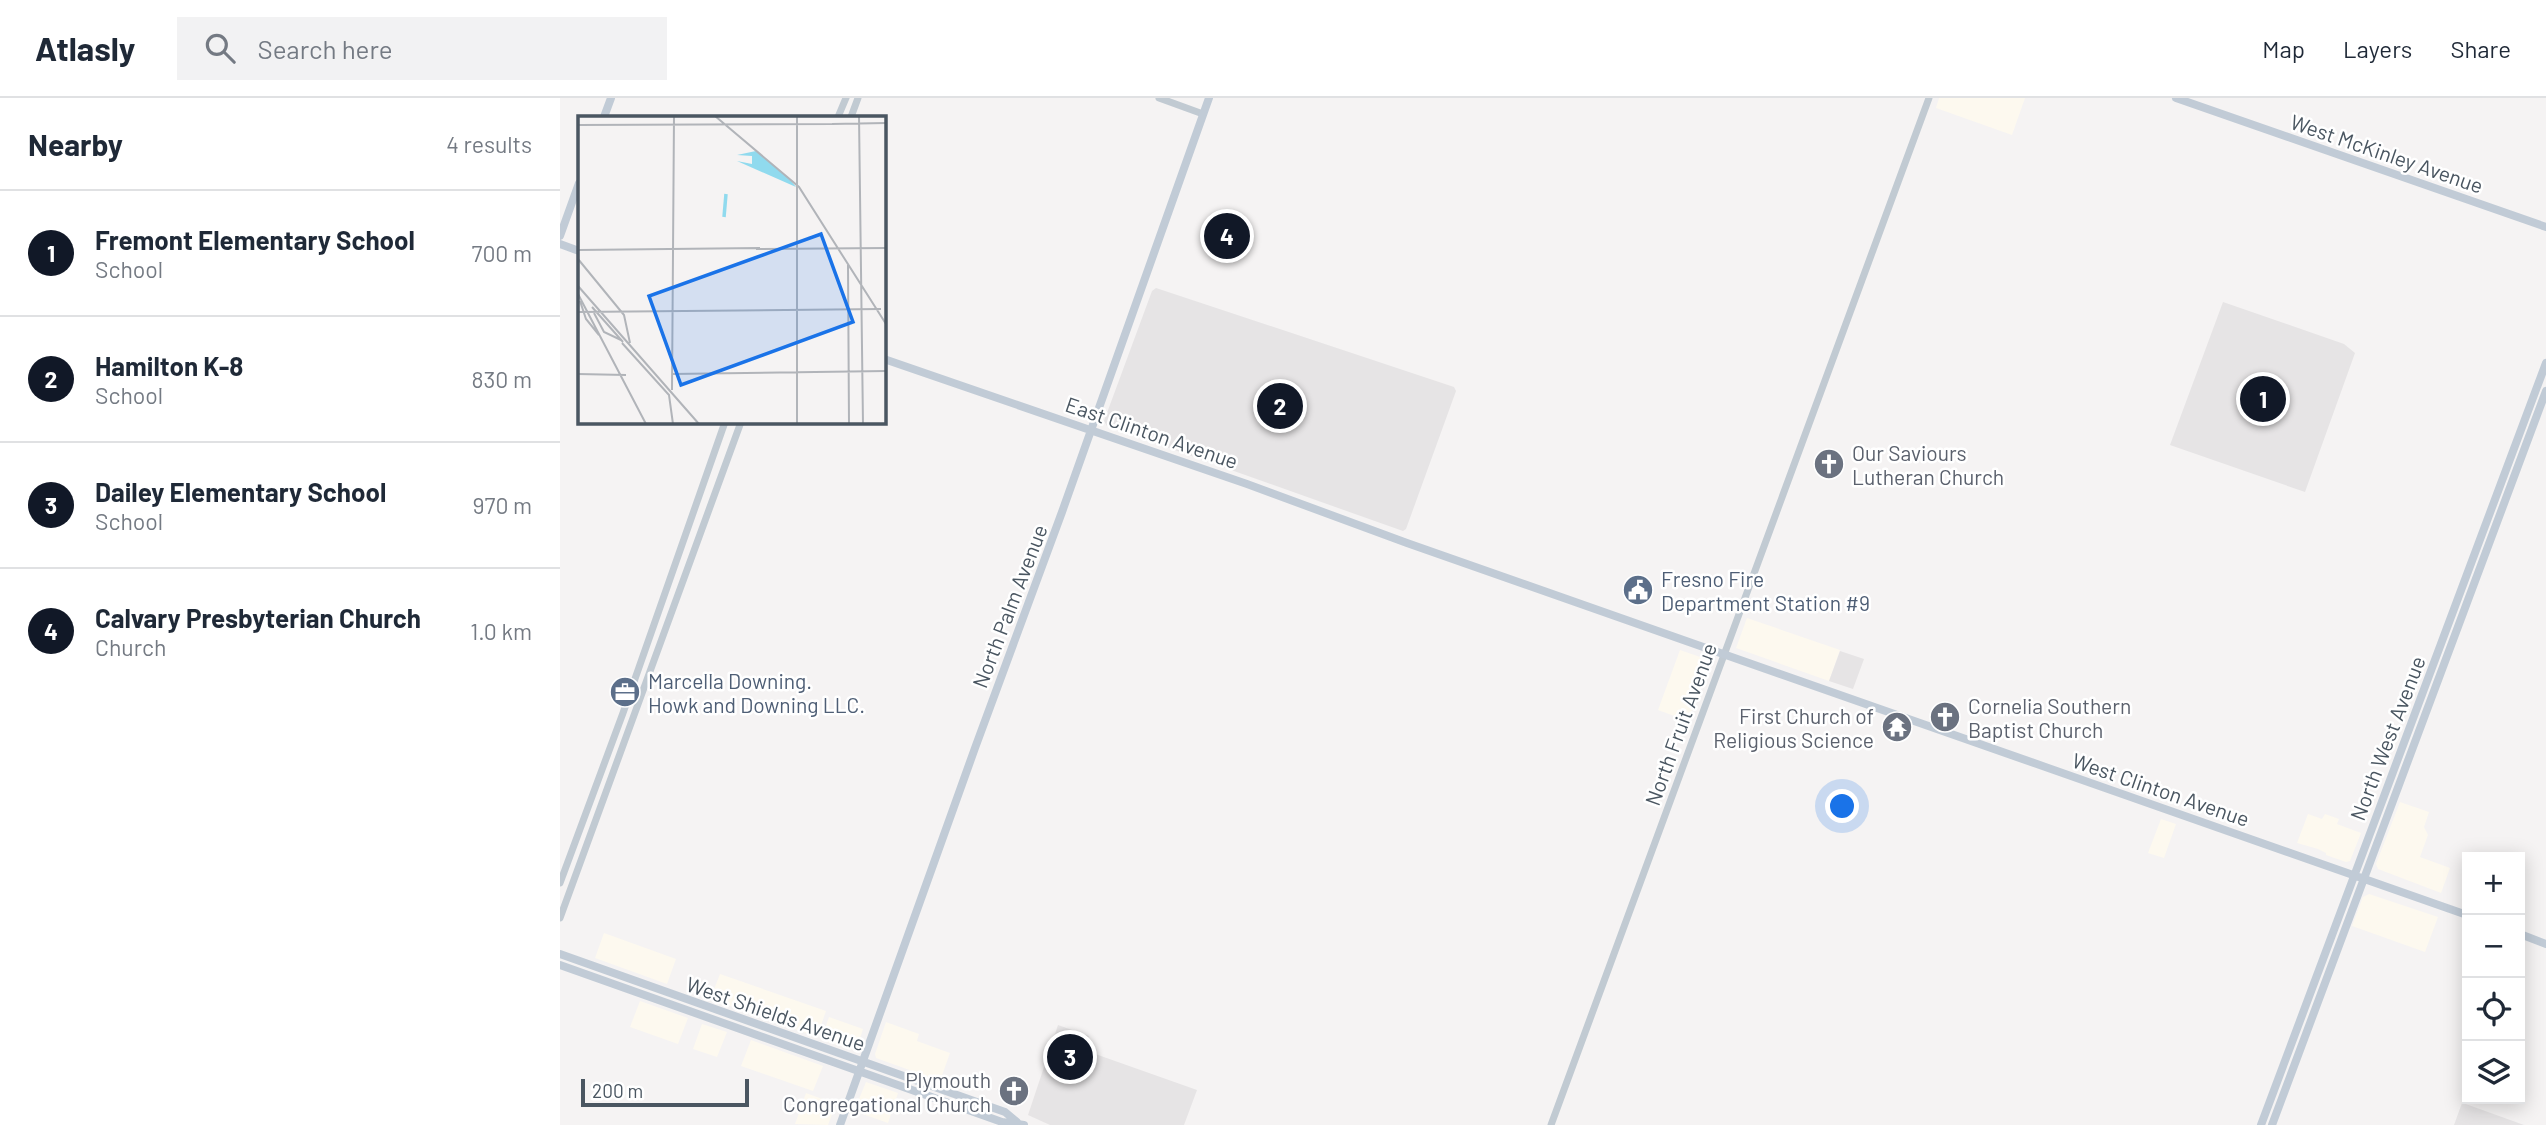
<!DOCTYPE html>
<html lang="en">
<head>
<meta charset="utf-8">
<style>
  :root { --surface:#fff; --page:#f2f2f3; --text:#1f2937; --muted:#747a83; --line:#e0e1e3; --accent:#111827 }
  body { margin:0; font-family:Barlow,sans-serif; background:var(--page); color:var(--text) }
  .controls { position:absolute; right:21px; bottom:21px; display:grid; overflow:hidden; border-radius:0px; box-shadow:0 4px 18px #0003 }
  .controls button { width:63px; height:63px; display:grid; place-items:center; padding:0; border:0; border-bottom:2px solid var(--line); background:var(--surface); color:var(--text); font:35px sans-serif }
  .scale { position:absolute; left:21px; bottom:18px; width:168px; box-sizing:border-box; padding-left:7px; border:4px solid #4a5661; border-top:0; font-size:19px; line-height:24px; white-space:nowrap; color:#4a5661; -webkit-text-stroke:5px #fff; paint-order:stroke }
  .you { position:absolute; left:1283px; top:709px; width:24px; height:24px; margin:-18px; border:5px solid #fff; border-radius:50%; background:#1a73e8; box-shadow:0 0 0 10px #1a73e833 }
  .badge { display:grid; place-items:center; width:46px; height:46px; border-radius:50%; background:var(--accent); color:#fff; font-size:23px; font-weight:700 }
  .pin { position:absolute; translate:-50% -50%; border:4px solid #fff; box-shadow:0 2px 7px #0006 }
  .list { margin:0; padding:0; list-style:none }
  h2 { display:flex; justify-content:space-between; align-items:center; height:91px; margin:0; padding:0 28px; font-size:30px }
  h2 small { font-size:23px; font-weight:400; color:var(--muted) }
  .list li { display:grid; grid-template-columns:46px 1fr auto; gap:21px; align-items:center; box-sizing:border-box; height:126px; padding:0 28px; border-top:2px solid var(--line) }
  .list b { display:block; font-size:26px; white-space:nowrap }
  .list p { margin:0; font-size:23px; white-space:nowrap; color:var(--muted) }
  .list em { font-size:23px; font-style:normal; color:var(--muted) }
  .icon { flex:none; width:38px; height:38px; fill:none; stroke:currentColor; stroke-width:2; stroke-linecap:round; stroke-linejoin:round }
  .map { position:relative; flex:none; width:1986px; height:1027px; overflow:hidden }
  header { display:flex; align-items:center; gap:42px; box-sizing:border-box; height:98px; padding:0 35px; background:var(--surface); border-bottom:2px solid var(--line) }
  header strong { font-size:33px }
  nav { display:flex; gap:38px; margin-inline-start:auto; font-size:24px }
  .search { width:490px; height:63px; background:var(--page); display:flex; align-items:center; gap:18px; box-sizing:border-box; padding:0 24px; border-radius:0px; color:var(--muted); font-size:26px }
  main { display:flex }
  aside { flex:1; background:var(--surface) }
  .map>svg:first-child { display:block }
</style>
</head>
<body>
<header>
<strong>Atlasly</strong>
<div class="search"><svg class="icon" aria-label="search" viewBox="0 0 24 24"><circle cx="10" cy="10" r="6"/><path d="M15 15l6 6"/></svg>Search here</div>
<nav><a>Map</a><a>Layers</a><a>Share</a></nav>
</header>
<main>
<aside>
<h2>Nearby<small>4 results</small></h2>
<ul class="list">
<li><span class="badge">1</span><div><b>Fremont Elementary School</b><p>School</p></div><em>700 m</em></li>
<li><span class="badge">2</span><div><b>Hamilton K-8</b><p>School</p></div><em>830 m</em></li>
<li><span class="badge">3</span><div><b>Dailey Elementary School</b><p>School</p></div><em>970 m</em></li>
<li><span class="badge">4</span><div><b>Calvary Presbyterian Church</b><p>Church</p></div><em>1.0 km</em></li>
</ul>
</aside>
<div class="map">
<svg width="1986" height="1027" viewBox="0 0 1986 1027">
  <rect width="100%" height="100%" fill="#f5f3f3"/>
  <!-- commercial -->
  <path fill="#fdf9ef" d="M1379,0h86l-13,37 -76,-27z
    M1187,520l93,32 -11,31 -93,-33z
    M1120,552l26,9 2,5 -20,57 -30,-11z
    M1840,704l29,10 -5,15 4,8 -8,22 30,11 -9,25 -63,-24 -2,-5z
    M1748,716l14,5 3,-5 14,5 -2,5 24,9 -11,28 -4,1 -20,-7v-2l-8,-4 -21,-6z
    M1601,721l15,5 -12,34 -16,-5z
    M1809,796l69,23 -13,35 -73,-26 11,-29z
    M44,835l72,26 -9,25 -72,-26z
    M160,876l106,37 -9,26 -104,-37 -2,-3z
    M80,903l48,17 -10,26 -48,-17z
    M269,919l34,12 -7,22 -35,-11z
    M326,924l33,12 -2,7 33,12 -10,28 -64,-23 -1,-4z
    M142,926l25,8 -10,25 -24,-8z
    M191,942l72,26 -10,25 -72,-25z
    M306,984l32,11 -10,30 -34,-12z
    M246,995l30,11 -8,21 -33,-1z"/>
  <!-- education -->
  <path fill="#e6e4e5" d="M596,190l298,99 2,4 -50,138 -3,2 -296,-105 -3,-5 48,-130z
    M1663,204l121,42 11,9 -50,139 -135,-47z
    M1280,553l24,8 -11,30 -24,-8z
    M498,927l31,11 -5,14 113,40 -13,35h-134l-22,-10z
    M1902,1005h1l61,22h-70z"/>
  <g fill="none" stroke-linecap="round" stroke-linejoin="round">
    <!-- tertiary -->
    <path stroke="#c1cad2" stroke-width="7" d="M599,0l44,16
      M278,19l8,-19
      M291,19l7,-19
      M0,785l63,-170 102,-291
      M0,820l181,-496
      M991,1027l378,-1027"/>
    <!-- secondary -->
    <path stroke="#c1cbd6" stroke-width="8" d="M1616,0l370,129
      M44,19l7,-19
      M0,138l19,-53
      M0,146l19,7
      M324,261l363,125 160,59 1060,372
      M1960,836l26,10
      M0,856l445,158 12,10
      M0,867l442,157 22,3
      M280,1027l135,-377 87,-236 147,-414
      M1701,1027l285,-762
      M1712,1027l274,-734"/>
  </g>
  <!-- icons -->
  <defs>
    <g id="church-disc" transform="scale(1.575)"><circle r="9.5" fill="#6b7280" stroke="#fff"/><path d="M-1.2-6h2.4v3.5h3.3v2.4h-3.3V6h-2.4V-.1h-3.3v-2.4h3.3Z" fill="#fff"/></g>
    <g id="civic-disc" transform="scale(1.575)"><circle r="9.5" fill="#5c6f8a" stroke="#fff"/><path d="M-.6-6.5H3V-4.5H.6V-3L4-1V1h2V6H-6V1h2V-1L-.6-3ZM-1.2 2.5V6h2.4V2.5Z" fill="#fff"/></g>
    <g id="office-disc" transform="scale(1.575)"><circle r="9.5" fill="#5c6f8a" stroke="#fff"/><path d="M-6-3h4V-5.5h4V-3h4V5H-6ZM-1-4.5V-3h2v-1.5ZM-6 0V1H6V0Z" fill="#fff"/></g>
    <g id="temple-disc" transform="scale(1.575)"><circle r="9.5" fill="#6b7280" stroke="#fff"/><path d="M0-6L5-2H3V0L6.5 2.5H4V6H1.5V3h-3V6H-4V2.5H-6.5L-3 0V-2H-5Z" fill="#fff"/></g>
  </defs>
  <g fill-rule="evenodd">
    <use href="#church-disc" x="1269" y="366"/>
    <use href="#civic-disc" x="1078" y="492"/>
    <use href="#office-disc" x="65" y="594"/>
    <use href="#church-disc" x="1385" y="619"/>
    <use href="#temple-disc" x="1337" y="629"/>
    <use href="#church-disc" x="454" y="993"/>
  </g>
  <g text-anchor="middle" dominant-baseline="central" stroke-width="5" stroke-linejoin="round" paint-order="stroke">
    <!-- street labels -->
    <g font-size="21" fill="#4a5661" stroke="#fff">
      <text transform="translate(1827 55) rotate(19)">West McKinley Avenue</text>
      <text transform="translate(592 334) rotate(19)">East Clinton Avenue</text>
      <text transform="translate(449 508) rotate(-69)">North Palm Avenue</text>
      <text transform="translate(1120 626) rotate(-70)">North Fruit Avenue</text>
      <text transform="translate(1827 640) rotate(-69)">North West Avenue</text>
      <text transform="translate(1601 691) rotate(19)">West Clinton Avenue</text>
      <text transform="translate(216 915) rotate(19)">West Shields Avenue</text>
    </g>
    <!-- worship labels -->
    <g font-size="21" fill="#5b616d" stroke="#fff" text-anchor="start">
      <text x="1292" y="354">Our Saviours<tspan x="1292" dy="24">Lutheran Church</tspan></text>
      <text x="1408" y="607">Cornelia Southern<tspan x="1408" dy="24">Baptist Church</tspan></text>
      <text x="1314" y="617" text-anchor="end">First Church of<tspan x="1314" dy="24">Religious Science</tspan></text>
      <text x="431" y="981" text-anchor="end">Plymouth<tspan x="431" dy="24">Congregational Church</tspan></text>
    </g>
    <!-- service labels -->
    <g font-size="21" fill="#4e5e75" stroke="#fff" text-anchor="start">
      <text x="1101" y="480">Fresno Fire<tspan x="1101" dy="24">Department Station #9</tspan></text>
      <text x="88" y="582">Marcella Downing.<tspan x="88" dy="24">Howk and Downing LLC.</tspan></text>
    </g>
  </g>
  <!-- overview -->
  <g transform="translate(18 18)">
    <rect width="308" height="308" fill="#f5f3f3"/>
    <path d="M178,35l32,26 8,10 -59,-26 15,3v-8l-15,-1z" fill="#90daee"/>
    <path fill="none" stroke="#90daee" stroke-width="3.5" d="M146,101l2,-23"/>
    <path fill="none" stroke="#b1b4b9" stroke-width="2" d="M137,0l84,71 87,137M219,0v308M281,0l4,308M254,8l54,-1M0,9l256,-1M178,133l130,-1M0,134l182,-2M0,143l46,56 6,28M270,149l1,159M0,170l121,138M0,178l68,130M2,185l6,18 13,16M14,191l31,35M0,196l303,-3M16,197l10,19 17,8M44,227l47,52 4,29M0,258l48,1M94,258l214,-3M94,274l2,-274"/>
    <path fill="#1a73e8" fill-opacity="0.15" stroke="#1a73e8" stroke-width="3.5" d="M243,118l32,88 -172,63 -32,-89z"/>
    <rect width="308" height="308" fill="none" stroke="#4a5661" stroke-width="3.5"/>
  </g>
</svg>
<div class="controls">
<button>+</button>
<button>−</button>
<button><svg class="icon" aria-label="locate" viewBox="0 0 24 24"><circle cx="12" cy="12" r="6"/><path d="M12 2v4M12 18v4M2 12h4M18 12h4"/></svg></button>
<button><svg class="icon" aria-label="layers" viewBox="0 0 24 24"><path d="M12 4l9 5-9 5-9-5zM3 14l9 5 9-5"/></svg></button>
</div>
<div class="scale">200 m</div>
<div class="you"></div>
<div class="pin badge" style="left:1703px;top:301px">1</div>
<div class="pin badge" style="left:720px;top:308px">2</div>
<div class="pin badge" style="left:510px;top:959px">3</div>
<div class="pin badge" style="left:667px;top:138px">4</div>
</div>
</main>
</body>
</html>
